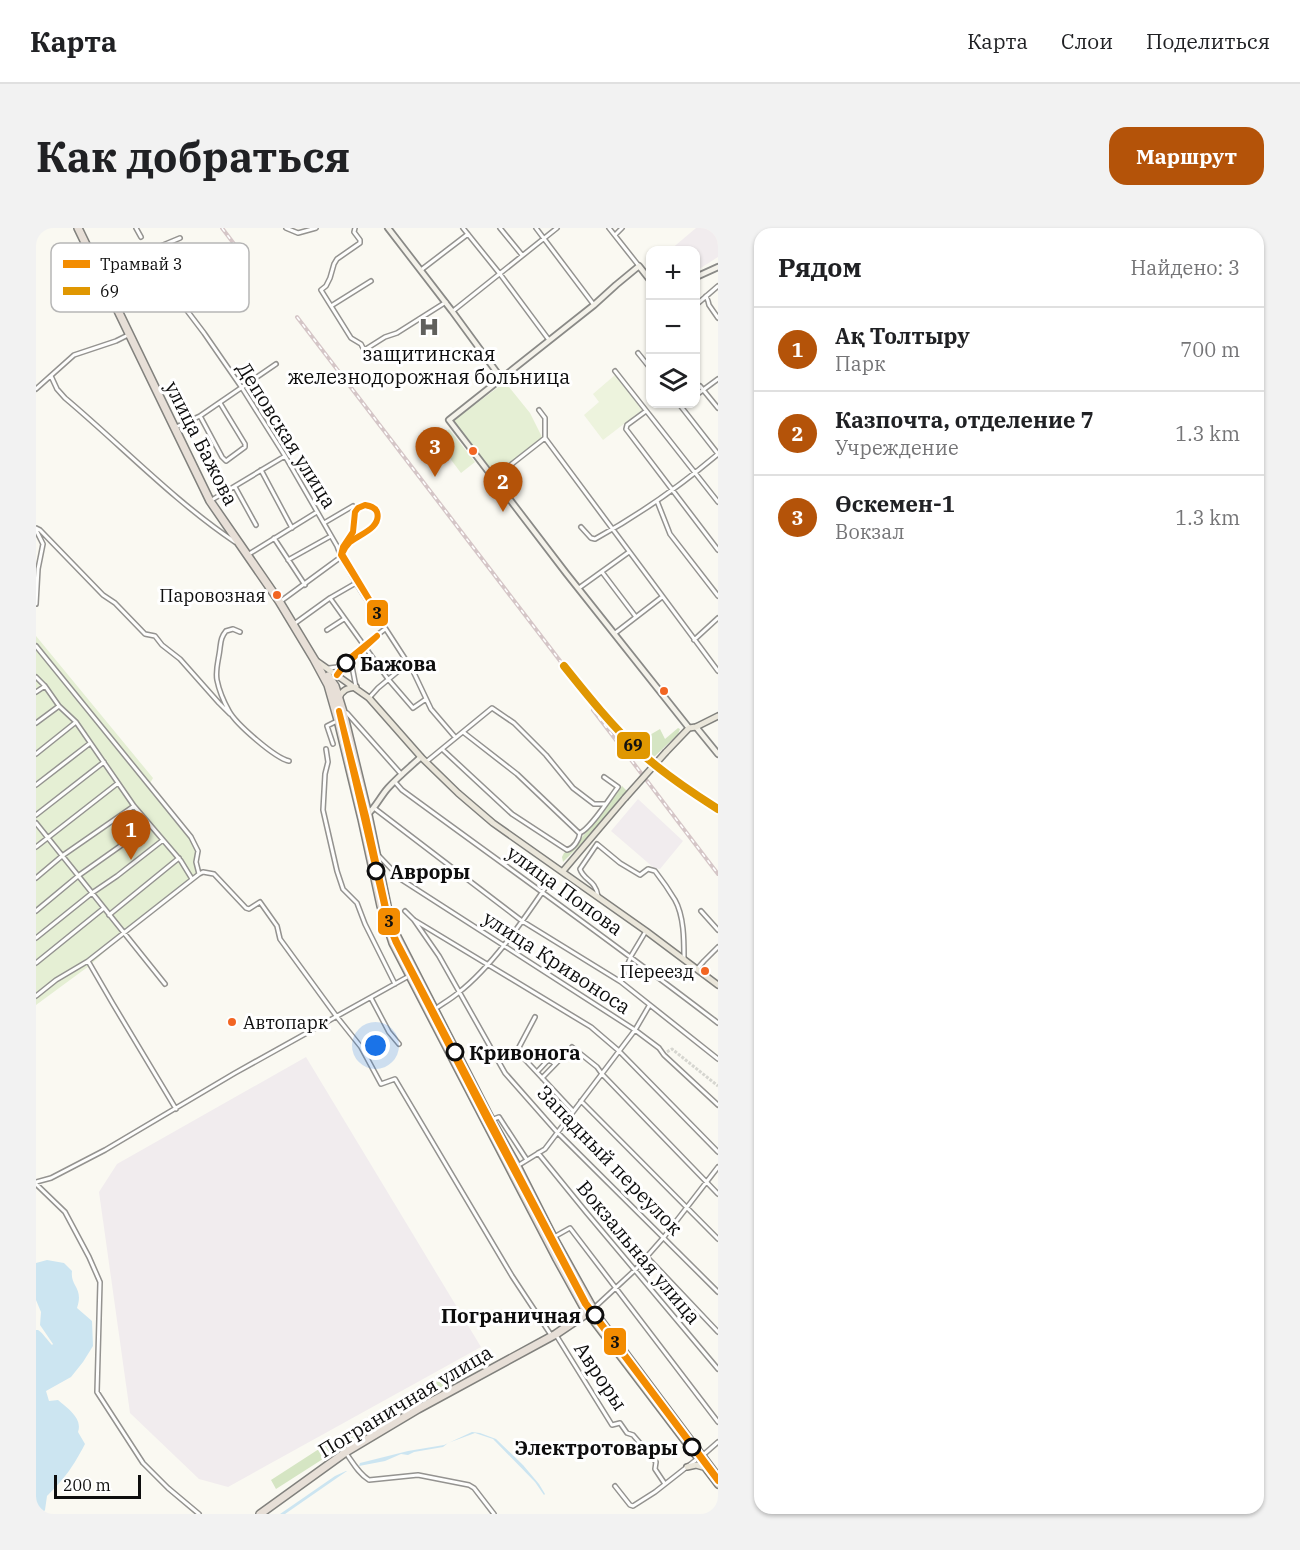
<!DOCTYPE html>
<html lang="ru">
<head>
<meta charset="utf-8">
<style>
  :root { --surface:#fff; --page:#f2f2f2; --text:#202124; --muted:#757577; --line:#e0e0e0; --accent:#b45309 }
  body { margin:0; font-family:"IBM Plex Serif",serif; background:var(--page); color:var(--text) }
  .controls { position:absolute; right:18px; top:18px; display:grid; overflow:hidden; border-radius:12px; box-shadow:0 2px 4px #0004 }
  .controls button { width:54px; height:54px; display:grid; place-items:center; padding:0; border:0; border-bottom:2px solid var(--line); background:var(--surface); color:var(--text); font:30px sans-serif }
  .scale { position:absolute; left:18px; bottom:15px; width:87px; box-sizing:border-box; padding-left:6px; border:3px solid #0d0d0d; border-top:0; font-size:16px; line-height:21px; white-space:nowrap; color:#0d0d0d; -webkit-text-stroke:4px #fff; paint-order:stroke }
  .you { position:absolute; left:340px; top:818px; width:21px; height:21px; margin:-15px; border:4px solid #fff; border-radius:50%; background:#1a73e8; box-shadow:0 0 0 9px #1a73e833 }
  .badge { display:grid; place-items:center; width:39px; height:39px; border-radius:50%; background:var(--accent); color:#fff; font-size:20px; font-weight:700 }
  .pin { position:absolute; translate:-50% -50px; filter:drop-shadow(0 2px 3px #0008) }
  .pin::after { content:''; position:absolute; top:32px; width:21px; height:18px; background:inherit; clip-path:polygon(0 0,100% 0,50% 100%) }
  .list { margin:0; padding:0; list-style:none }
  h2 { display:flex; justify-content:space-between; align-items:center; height:78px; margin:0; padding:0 24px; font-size:26px }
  h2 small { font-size:20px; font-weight:400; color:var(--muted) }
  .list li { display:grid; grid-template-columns:39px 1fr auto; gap:18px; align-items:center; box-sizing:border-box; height:84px; padding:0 24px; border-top:2px solid var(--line) }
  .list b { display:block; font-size:22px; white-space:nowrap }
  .list p { margin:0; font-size:20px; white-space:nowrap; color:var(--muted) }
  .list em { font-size:20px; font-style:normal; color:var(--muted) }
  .icon { flex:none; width:33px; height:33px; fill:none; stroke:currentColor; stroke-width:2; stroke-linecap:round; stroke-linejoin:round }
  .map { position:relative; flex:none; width:682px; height:1286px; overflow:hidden; border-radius:18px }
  header { display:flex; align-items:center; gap:36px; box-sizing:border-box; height:84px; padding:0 30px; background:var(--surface); border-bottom:2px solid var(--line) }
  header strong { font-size:28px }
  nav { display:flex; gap:33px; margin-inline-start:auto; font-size:21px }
  .intro { display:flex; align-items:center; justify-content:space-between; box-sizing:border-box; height:144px; padding:0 36px }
  h1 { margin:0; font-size:42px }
  .button { padding:15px 27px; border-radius:18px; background:var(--accent); color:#fff; font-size:21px; font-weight:700 }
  main { display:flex; gap:36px; padding:0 36px }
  aside { flex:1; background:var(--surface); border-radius:18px; box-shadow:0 2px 4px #0004 }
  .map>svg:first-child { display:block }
</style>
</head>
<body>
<header>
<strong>Карта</strong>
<nav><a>Карта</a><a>Слои</a><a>Поделиться</a></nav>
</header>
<div class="intro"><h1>Как добраться</h1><a class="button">Маршрут</a></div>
<main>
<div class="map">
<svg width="682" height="1286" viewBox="0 0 682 1286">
  <rect width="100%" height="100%" fill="#faf9f2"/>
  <!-- industrial -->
  <path fill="#f1ecee" d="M660,0h22v29l-22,14v-21h-26z
    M602,571l45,42 -23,28 -6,-1 -43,-37z
    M270,829l175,290 -253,140 -29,-8 -69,-66 -31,-221 18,-28z"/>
  <!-- green -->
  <path fill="#e5efd4" d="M469,154l25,31 13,26 -49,35 -41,-53z
    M413,201l26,33 -14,11 -25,-33z
    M0,408l117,142 -4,7 42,52 7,14 -2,12 3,11 -75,60 -35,32 -53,39z"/>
  <!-- forest -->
  <path fill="#d5e5c3" d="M642,500l2,1 -2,5 -26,25 -12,-15 8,-8 12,-7 5,10z
    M586,558l5,5 -40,47 -24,24 -1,-5 2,-4 12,-8z
    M440,1126l6,9 -106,62 -100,64 -5,-9 99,-64z"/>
  <!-- pitch -->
  <path fill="#edf3dd" d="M579,147l27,35 -39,30 -19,-25 15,-13 -6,-8z"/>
  <!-- water -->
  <path fill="#cce5f1" d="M11,1032l17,3 8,8c-2,16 12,16 5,37l15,13 1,25 -10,16 -12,15 -25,14 3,10 9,-1c9,8 25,18 20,32l7,12c-12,23 -20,34 -38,52l-2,14 -3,4h-6v-184h2c6,4 9,10 14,15l1,-1 -13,-19 1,-13 -5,-12v-37z
    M436,1204l8,1 16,6 27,26 16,19 6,10 -1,1 -9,-13 -42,-43 -18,-6 -27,10 -5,4 -29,5 -6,3 -7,-1 -16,7 -26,5 1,-3 48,-12 36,-6z
    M310,1243h1l-62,43h-5l55,-38z"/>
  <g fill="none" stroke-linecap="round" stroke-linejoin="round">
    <!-- street-tunnel -->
    <path stroke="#d6d6d0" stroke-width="3" stroke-dasharray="3 1.5" stroke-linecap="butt" d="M627,826l9,-5 46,37"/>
    <!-- street casing -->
    <g stroke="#949390" stroke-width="6">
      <path id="street" d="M100,0l5,9
        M250,0l12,5 18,-5
        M319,0l-1,4 6,8v3l-23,16 -3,5 -4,14 -4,8 -5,4 30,48 10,6 2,4 3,1 19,-12 12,-4 49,-31
        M427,0l37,46 49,66
        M464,0l22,27
        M500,0l58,77
        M573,0l30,38
        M579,7l7,-7
        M144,10l-24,10 -2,7 3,16 47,62 38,55 43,68 52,90 4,11 15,26 57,88 18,38 24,28
        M385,42l47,-36
        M670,68l2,5 1,4 9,13
        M660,77l22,-19
        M295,78l40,-25
        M417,83l104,-83
        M602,125l12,15
        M579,143l103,131
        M15,148l6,13 8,9c57,48 108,102 170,144
        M664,158l18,22
        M0,161l38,-34 42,-14 12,-6
        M660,164l3,1 19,-14
        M643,176l39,50
        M503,182l6,8v20l173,233
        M610,183l-19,14 -1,4 92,121
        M164,188l22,41 4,4 19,-14v-3l-25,-41
        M140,199l24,-11 76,-52
        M225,242l31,58
        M458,250l51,-40
        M199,259l21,38
        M174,273l75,-45
        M621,273l13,33 48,62
        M288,295l29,-17
        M545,299l10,11 4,1c44,-24 85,-53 123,-85
        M0,300l4,2 63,65 12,8 30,31 10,2 7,9 18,14 39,44 11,11
        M0,302l7,14 -5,25 -2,35
        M238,310l31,47
        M213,326l68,-42
        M252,332l43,-24
        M566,344l34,45
        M543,360l50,-36
        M294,370l58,81 25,29 13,-9
        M245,373l60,-44
        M258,396l36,-26 26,-15
        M291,402l17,-11
        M204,404l-7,-3 -7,2c-5,6 -5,10 -6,17 -1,11 -5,21 -3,32 2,10 7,22 12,31 7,13 46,47 60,50
        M578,406l48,-37
        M658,412l24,-22
        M0,418l155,191 7,14 -2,11 3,12
        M293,440l8,-1 13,-11
        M0,449l9,9 14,20 17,16 58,84 47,55 11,18
        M320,459l-6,-31 35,-27
        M0,464l9,-6
        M333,470l9,-10 30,-25
        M308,484l3,1 55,62
        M0,495l23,-17
        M427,504l54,42 62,59
        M297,516l-6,-18 10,-5
        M290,521l2,13 -3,12 -2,36 14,61 6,18 14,14 8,21 30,60
        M406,521l70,65 55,36c7,-2 12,-10 13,-17 11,-5 29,-34 38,-46l-14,-10
        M0,526l40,-32
        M390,534l66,-54 22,15 32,32 27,33 21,16h11
        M359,554l7,8c105,77 212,153 316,233
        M0,557l53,-41
        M338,580l148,113 99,61 97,77
        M0,587l68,-53
        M0,595l129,161
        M0,619l82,-64
        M342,627l24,25 233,150 24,18 5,7 54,50
        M0,650l26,-22 72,-50
        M562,668c-3,-17 -14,-15 -18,-27l17,-25 23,19 20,12 8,-6 7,2c7,9 14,19 20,29 9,16 9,40 9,58
        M0,683l42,-35 72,-51
        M369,683l9,9 177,107 28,24 99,101
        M665,683l17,19
        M73,687l70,-57
        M378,692l25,36 66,117 52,59 161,160
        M0,710l56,-45 25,-17 46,-36
        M0,735l68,-55
        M661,741l7,-8 14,-14
        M585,754l10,-26 15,-25
        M0,768l20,-16 32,-19
        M335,770l18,34 10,12
        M399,781c7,-5 16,-10 23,-16 36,-28 68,-77 94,-115
        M499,789l-18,34 56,60
        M501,844l12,-13 6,5
        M506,850l30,-31 25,20 5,7 116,120
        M545,873l137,138
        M140,881l-63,-105 -25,-43 111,-87 4,-2 11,2 32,34 3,1 11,-7 17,24 3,13 57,78 24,30 20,37 14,-5 117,197 39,59
        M455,892l8,-3 28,43
        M502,925l48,59 132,157
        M483,937l26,-16 90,-119 14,-24
        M0,954l15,-4 54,-28 130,-77 174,-97
        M0,956l29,28 24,45 11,25 -3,110 46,71 25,25 31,26
        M518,1009l16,-9 148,194
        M611,1029l71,75
        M558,1080l41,-38 29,-33 54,-70
        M520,1107l56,90 8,-2 7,10 6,2 23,27 -1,7 10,15
        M310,1225c7,10 13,21 23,27l49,-5 51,10 5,3 20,26
        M666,1228l16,-14
        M579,1258l15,19 3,1 22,-14 42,-33"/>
    </g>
    <!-- secondary casing -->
    <g stroke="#8a8a87" stroke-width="8">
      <path id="secondary" d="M352,0l64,83 49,67
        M660,49l22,-10
        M614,52l-11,-14 -23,19 -22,20 -145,115 117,153 123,155
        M660,499l22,27
        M331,587c9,-8 13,-18 21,-27 10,-11 22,-21 33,-31"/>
    </g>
    <!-- primary casing -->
    <g stroke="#81817d" stroke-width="8">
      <path id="primary" d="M279,432l54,38 52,59 37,36 35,30 153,108 72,54
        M303,470c3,-8 8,-10 17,-11
        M630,524l23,-24 7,-1 22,-11
        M527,643l62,-73
        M557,1081l125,167
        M551,1085l131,172
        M651,1239l9,-2 7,2"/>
    </g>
    <!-- highway casing -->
    <g stroke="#81817d" stroke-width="10">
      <path id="highway" d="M42,0l132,273 69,100 35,58 14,26 10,35 24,99 19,87 12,37 163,314 31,56
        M224,1286l86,-62 72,-43 138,-75 37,-25 -40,-72 -36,-71 -26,-46 -100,-195 -23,-110 -25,-103 -8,-26 -7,-10"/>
    </g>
    <!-- street -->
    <use href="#street" stroke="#fefefd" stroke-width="3"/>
    <!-- secondary -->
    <use href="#secondary" stroke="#f4f2ea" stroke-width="4.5"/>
    <!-- primary -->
    <use href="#primary" stroke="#eae6da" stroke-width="5"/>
    <!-- highway -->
    <use href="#highway" stroke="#e7dfd7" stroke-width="7"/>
    <!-- rail casing -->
    <g stroke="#d5c6c7" stroke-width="4">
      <path id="rail" d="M186,0l25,33
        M261,89l267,349
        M557,482l125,164"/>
    </g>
    <!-- rail -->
    <use href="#rail" stroke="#fff" stroke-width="1.5" stroke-dasharray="4.5" stroke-linecap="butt"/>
    <!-- primary-bridge casing -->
    <g stroke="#81817d" stroke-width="8" stroke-linecap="butt">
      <path id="primary-bridge" d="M589,570l41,-46"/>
    </g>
    <!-- primary-bridge -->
    <use href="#primary-bridge" stroke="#eae6da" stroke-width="5"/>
    <!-- rail-1 casing -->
    <g stroke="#fff" stroke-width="12">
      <path id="rail-1" d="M528,438c24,30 48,60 76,86 24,22 51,40 78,57"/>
    </g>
    <!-- rail-1 -->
    <use href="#rail-1" stroke="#e09701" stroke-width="8"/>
    <!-- tram-1 casing -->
    <g stroke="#fff" stroke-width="10">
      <path id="tram-1" d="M329,277c5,1 10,2 12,7 5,16 -19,23 -27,30 -4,4 -6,7 -8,12l39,65 -40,-64 2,-8 10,-15 2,-20 3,-4z
        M301,447l13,-17 27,-22
        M301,447l5,-7 35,-32
        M303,483l27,105 24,110 7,16 189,361 132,176
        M303,483l50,215 7,17 91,177 98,184 133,177"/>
    </g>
    <!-- tram-1 -->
    <use href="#tram-1" stroke="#f38c01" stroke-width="6"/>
  </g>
  <!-- icons -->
  <defs>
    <g id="hospital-bare" transform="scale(1.62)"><path d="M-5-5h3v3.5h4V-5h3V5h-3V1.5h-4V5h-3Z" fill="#60605d" stroke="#fff" stroke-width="2.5" paint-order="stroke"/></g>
  </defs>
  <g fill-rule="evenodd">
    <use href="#hospital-bare" x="393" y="99"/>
  </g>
  <!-- markers -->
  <g fill="#f26522" stroke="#fff" stroke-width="2">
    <circle cx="437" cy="223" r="5"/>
    <circle cx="241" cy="367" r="5"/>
    <circle cx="628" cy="463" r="5"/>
    <circle cx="669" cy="743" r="5"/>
    <circle cx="196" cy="794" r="5"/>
  </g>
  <g fill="#fff" stroke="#0d0d0d" stroke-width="3">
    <circle cx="310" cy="435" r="8"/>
    <circle cx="340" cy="643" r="8"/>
    <circle cx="419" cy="824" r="8"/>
    <circle cx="559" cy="1087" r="8"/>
    <circle cx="656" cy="1219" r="8"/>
  </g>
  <g text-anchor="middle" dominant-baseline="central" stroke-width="6" stroke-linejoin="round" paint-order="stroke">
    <!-- bus labels -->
    <g font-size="18" fill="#0d0d0d" stroke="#fff" text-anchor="end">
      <text x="230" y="367">Паровозная</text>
      <text x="658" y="743">Переезд</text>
      <text x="207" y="794" text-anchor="start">Автопарк</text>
    </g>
    <!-- poi labels -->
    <g font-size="20" fill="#0d0d0d" stroke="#fff">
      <text x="393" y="125">защитинская<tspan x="393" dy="23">железнодорожная больница</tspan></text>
    </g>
    <!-- street labels -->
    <g font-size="20" fill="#0d0d0d" stroke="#fff">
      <text transform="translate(251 207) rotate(58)">Деповская улица</text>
      <text transform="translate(166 215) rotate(63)">улица Бажова</text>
      <text transform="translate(529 662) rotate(36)">улица Попова</text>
      <text transform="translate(521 734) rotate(33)">улица Кривоноса</text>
      <text transform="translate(574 932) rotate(46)">Западный переулок</text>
      <text transform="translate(603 1024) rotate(50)">Вокзальная улица</text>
      <text transform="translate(565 1148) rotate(56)">Авроры</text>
      <text transform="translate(369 1173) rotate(-31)">Пограничная улица</text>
    </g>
    <!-- stop labels -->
    <g font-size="20" font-weight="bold" fill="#0d0d0d" stroke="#fff" text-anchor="start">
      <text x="324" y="435">Бажова</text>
      <text x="354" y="643">Авроры</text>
      <text x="433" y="824">Кривонога</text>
      <text x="545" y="1087" text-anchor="end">Пограничная</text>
      <text x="642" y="1219" text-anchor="end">Электротовары</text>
    </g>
  </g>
  <!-- legend -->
  <rect x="15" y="15" width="198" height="69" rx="9" fill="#fff" stroke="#b6b6b6" stroke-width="1.5"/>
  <rect x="27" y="32" width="27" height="8" fill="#f38c01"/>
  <rect x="27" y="59" width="27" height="8" fill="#e09701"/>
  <g font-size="16" fill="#0d0d0d">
    <text x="64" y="42">Трамвай 3</text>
    <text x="64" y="69">69</text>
  </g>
  <g stroke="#fff" stroke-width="2">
    <rect x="330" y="371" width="23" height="28" rx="6" fill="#f38c01"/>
    <rect x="580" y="503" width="35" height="29" rx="6" fill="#e09701"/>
    <rect x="341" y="679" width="24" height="29" rx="6" fill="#f38c01"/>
    <rect x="567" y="1099" width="24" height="29" rx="6" fill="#f38c01"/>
  </g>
  <g font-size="16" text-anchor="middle" font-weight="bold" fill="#111">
    <text x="341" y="391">3</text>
    <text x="597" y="523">69</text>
    <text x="353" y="699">3</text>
    <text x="579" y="1120">3</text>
  </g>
</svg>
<div class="controls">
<button>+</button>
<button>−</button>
<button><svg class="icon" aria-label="layers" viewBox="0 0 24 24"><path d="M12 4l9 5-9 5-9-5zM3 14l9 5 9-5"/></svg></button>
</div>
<div class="scale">200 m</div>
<div class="you"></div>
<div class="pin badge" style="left:95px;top:632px">1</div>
<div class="pin badge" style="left:467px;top:284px">2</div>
<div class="pin badge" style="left:399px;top:249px">3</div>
</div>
<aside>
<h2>Рядом<small>Найдено: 3</small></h2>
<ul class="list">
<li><span class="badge">1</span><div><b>Ақ Толтыру</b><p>Парк</p></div><em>700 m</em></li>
<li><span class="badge">2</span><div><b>Казпочта, отделение 7</b><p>Учреждение</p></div><em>1.3 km</em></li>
<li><span class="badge">3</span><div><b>Өскемен-1</b><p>Вокзал</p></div><em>1.3 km</em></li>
</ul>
</aside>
</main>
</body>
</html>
